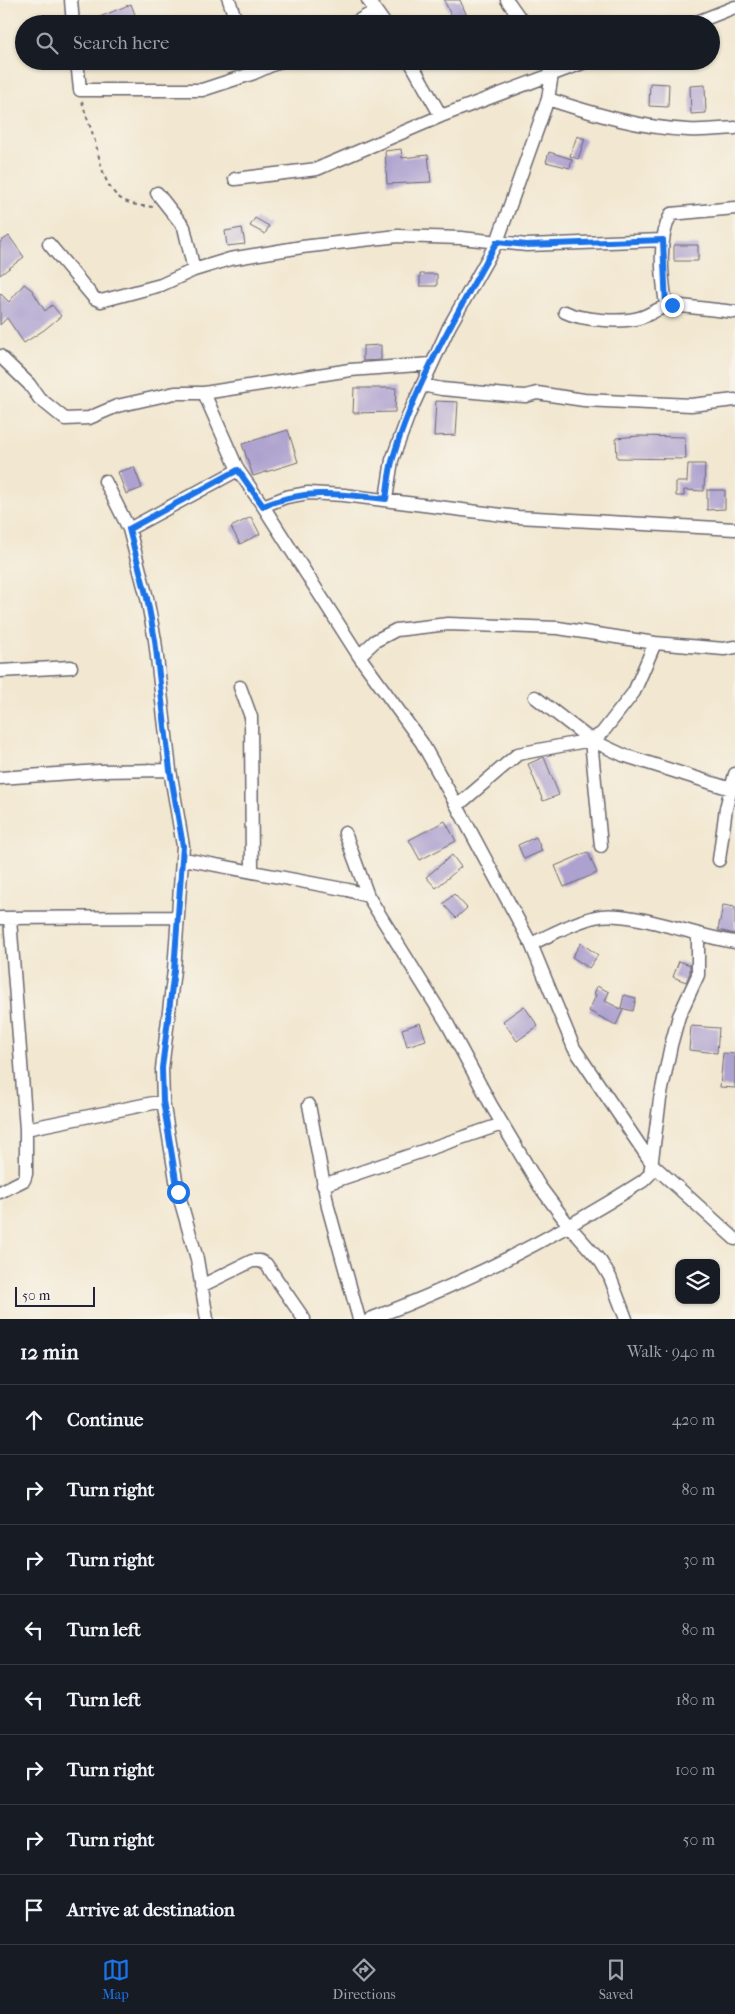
<!DOCTYPE html>
<html lang="en">
<head>
<meta charset="utf-8">
<style>
  :root { --surface:#171b24; --page:#242831; --text:#f1f3f6; --muted:#9ea1a6; --line:#363941; --accent:#1a73e8 }
  body { margin:0; font-family:"IM FELL French Canon",serif; background:var(--page); color:var(--text) }
  .controls { position:absolute; right:15px; bottom:15px; display:grid; overflow:hidden; border-radius:10px; box-shadow:0 1px 4px #0004 }
  .controls button { width:45px; height:45px; display:grid; place-items:center; padding:0; border:0; border-bottom:1px solid var(--line); background:var(--surface); color:var(--text); font:25px sans-serif }
  .scale { position:absolute; left:15px; bottom:12px; width:80px; box-sizing:border-box; padding-left:5px; border:2px solid #22223b; border-top:0; font-size:14px; line-height:18px; white-space:nowrap; color:#22223b; -webkit-text-stroke:4px #f7f3e8; paint-order:stroke }
  .stop { position:absolute; width:15px; height:15px; margin:-11px; border:4px solid #1a73e8; border-radius:50%; background:#fff }
  .stop.end { background:#1a73e8; border-color:#fff; box-shadow:0 1px 5px #0008 }
  .list { margin:0; padding:0; list-style:none }
  h2 { display:flex; justify-content:space-between; align-items:center; height:65px; margin:0; padding:0 20px; font-size:21px }
  h2 small { font-size:16px; font-weight:400; color:var(--muted) }
  .list li { display:grid; grid-template-columns:32px 1fr auto; gap:15px; align-items:center; box-sizing:border-box; height:70px; padding:0 20px; border-top:1px solid var(--line) }
  .list b { display:block; font-size:19px; white-space:nowrap }
  .list em { font-size:16px; font-style:normal; color:var(--muted) }
  .icon { flex:none; width:28px; height:28px; fill:none; stroke:currentColor; stroke-width:2; stroke-linecap:round; stroke-linejoin:round }
  .map { position:relative; flex:none; width:735px; height:1319px; overflow:hidden }
  .search { position:absolute; background:var(--surface); box-shadow:0 1px 4px #0004; left:15px; right:15px; top:15px; height:55px; display:flex; align-items:center; gap:12px; box-sizing:border-box; padding:0 18px; border-radius:28px; color:var(--muted); font-size:19px }
  .sheet { height:625px; background:var(--surface) }
  nav { display:flex; justify-content:space-around; align-items:center; box-sizing:border-box; height:70px; border-top:1px solid var(--line); background:var(--surface); font-size:14px; color:var(--muted) }
  nav a { display:grid; justify-items:center; gap:2px }
  nav .on { color:var(--accent) }
  .map>svg:first-child { display:block }
</style>
</head>
<body>
<div class="map">
<svg width="735" height="1319" viewBox="0 0 735 1319">
  <rect width="100%" height="100%" fill="#f7f3e8"/>
  <filter id="ink" filterUnits="userSpaceOnUse"><feTurbulence type="fractalNoise" baseFrequency=".02" numOctaves="2"/><feDisplacementMap in="SourceGraphic" scale="10" xChannelSelector="R" yChannelSelector="G"/><feConvolveMatrix kernelMatrix="1 2 1 2 8 2 1 2 1" color-interpolation-filters="sRGB"/></filter>
  <filter id="wash" filterUnits="userSpaceOnUse"><feTurbulence type="fractalNoise" baseFrequency=".0096" numOctaves="4" result="noise"/><feDisplacementMap in="SourceGraphic" scale="20" xChannelSelector="R" yChannelSelector="G"/><feGaussianBlur stdDeviation="1.12" result="paint"/><feColorMatrix in="noise" values="0 0 0 0 0 0 0 0 0 0 0 0 0 0 0 0 0 1.4 0 .05"/><feComposite in="paint" operator="in"/></filter>
  <g filter="url(#wash)">
    <rect width="100%" height="100%" fill="#f2e7d0"/>
    <g id="blocks">
      <!-- building -->
      <path fill="#ada1cf" d="M444,0h16l7,16 -13,6z
        M131,4l6,16 -9,4h-45z
        M650,83l19,1 -1,23 -19,-1z
        M705,85l1,28 -15,1 -1,-28z
        M577,136l8,3 -7,20 -8,-3z
        M401,149l1,9 26,-3 3,27 -44,2 -2,-33z
        M549,152l23,7 -2,9 -24,-6z
        M255,218l14,8 -4,8 -15,-8z
        M242,228l3,16 -18,2 -2,-15z
        M9,236l15,21 -24,18v-33z
        M674,245h24v16h-24z
        M420,274h17v12h-17z
        M24,284l8,6 13,21 7,-6 9,11 -17,14 -20,13 -17,-25 -7,7v-32l9,9z
        M381,345v15l-18,1v-15z
        M354,388h42l-1,24 -42,1z
        M436,401l22,1 -2,33 -22,1z
        M288,430l10,32 -45,14 -11,-32z
        M638,436l47,1 1,22 -69,-1 -1,-20z
        M688,464h17l-1,27 -20,-1v6h-8v-14h11z
        M134,467l8,21 -16,6 -8,-22z
        M707,490h18v19l-18,1z
        M251,517l9,17 -20,10 -9,-17z
        M544,757l15,38 -16,6 -15,-37z
        M445,821l11,20 -36,19 -11,-20z
        M536,837l6,14 -18,8 -6,-14z
        M588,852l9,21 -33,14 -9,-21z
        M452,855l9,12 -25,21 -10,-11z
        M454,894l13,14 -11,10 -13,-14z
        M723,905l12,2v27l-17,-4z
        M581,943l17,12 -9,13 -17,-11z
        M679,961l11,4v8l-4,9 -13,-5z
        M597,986l12,6 -4,9 18,9 -7,15 -27,-14 7,-16 -2,-1z
        M624,995l12,3 -3,13 -12,-3z
        M524,1006l14,20 -21,15 -14,-20z
        M420,1023l6,17 -19,6 -5,-17z
        M691,1026l28,2 -2,25 -28,-3z
        M723,1053l12,1v34l-15,-1z"/>
    </g>
  </g>
  <g filter="url(#ink)">
    <use href="#blocks" fill-opacity="0" stroke="#6b676f" stroke-width="1"/>
    <g fill="none" stroke-linecap="round" stroke-linejoin="round">
      <!-- minor casing -->
      <g stroke="#6b676f" stroke-width="15">
        <path id="minor" d="M71,0l2,24
          M229,0l8,24
          M368,0l17,24
          M507,0l17,24
          M353,24l22,-13
          M692,24l43,-17
          M77,61l3,29h122l52,-17 27,-12
          M410,61l31,55
          M548,99c46,15 93,29 140,31 16,1 32,-1 47,-2
          M235,179l82,-10 124,-53 147,-55
          M157,193l27,34 10,43
          M49,244l45,54 7,3 60,-16 33,-15 36,-11 72,-12 96,-11 63,2 66,7 136,-5
          M666,305c-4,-28 -9,-65 5,-91l64,-6
          M565,312c16,8 56,11 74,6 12,-3 21,-12 33,-13l63,7
          M0,356l29,28 10,14 26,21 24,-1 28,-12 58,-13h29l146,-23 81,-6
          M422,385l20,4 65,6 19,1 11,-3 47,7 107,5 44,-5
          M204,393l34,77 25,36 96,150 63,87 35,63 74,138 43,104 79,117 82,74
          M105,481l24,48 18,69 8,42 15,130 13,76 -9,124 -12,99 1,32 15,91 19,67 10,60
          M386,499l6,-39 17,-46 40,-87 48,-85 51,-143 4,-25 -6,-13
          M263,506l23,-9 22,-4 36,2 174,22 217,12
          M129,529l109,-59
          M359,656l16,-15 21,-11 52,-6 110,4 97,15 69,6 11,-2
          M0,671l71,-4
          M240,687l11,30 1,154
          M535,697l56,43 32,15 108,34
          M591,740l10,106
          M0,778l99,-7 71,-1
          M457,806l61,-52 73,-14 11,-7 32,-41 21,-49
          M345,833l23,63 79,127 44,82 49,82 30,40 31,35 9,15 16,42
          M184,859l164,31 20,6
          M719,860l7,-52 9,-34
          M0,918l178,-1
          M531,944c20,-9 42,-22 64,-27 35,-8 101,20 140,25
          M309,1105l19,102 31,112
          M26,1129l137,-28
          M323,1185l179,-61
          M0,1192l24,-12 2,-6v-45l-16,-210
          M201,1286l51,-25h8l6,3 38,55
          M370,1319c96,-36 187,-83 273,-138l7,-7 10,-75 11,-54 8,-29 19,-41v-39"/>
      </g>
      <!-- path -->
      <path stroke="#6b676f" stroke-width="2" stroke-dasharray="4 4" stroke-linecap="butt" d="M82,101c3,13 8,24 12,37 7,22 9,57 36,65 7,3 15,3 23,4"/>
      <!-- minor -->
      <use href="#minor" stroke="#fff" stroke-width="12"/>
    </g>
  </g>
  <g fill="none" stroke-linecap="round" stroke-linejoin="round" filter="url(#ink)">
    <!-- route -->
    <path stroke="#1a73e8" stroke-width="6" d="M178,1192l-15,-91 -1,-33 12,-98 9,-124 -13,-76 -15,-130 -8,-42 -18,-69 109,-59 25,36c44,-18 78,-12 123,-7 2,-13 3,-28 7,-41 22,-75 66,-148 104,-216l30,3 136,-5 3,66 6,-1"/>
  </g>
</svg>
<div class="controls">
<button><svg class="icon" aria-label="layers" viewBox="0 0 24 24"><path d="M12 4l9 5-9 5-9-5zM3 14l9 5 9-5"/></svg></button>
</div>
<div class="scale">50 m</div>
<div class="stop" style="left:178px;top:1192px"></div>
<div class="stop end" style="left:672px;top:305px"></div>
<div class="search"><svg class="icon" aria-label="search" viewBox="0 0 24 24"><circle cx="10" cy="10" r="6"/><path d="M15 15l6 6"/></svg>Search here</div>
</div>
<section class="sheet">
<h2>12 min<small>Walk · 940 m</small></h2>
<ul class="list">
<li><svg class="icon" aria-label="ahead" viewBox="0 0 24 24"><path d="M12 20V5M6 11l6-6 6 6"/></svg><div><b>Continue</b></div><em>420 m</em></li>
<li><svg class="icon" aria-label="right" viewBox="0 0 24 24"><path d="M7 20v-9h11M14 6l5 5-5 5"/></svg><div><b>Turn right</b></div><em>80 m</em></li>
<li><svg class="icon" aria-label="right" viewBox="0 0 24 24"><path d="M7 20v-9h11M14 6l5 5-5 5"/></svg><div><b>Turn right</b></div><em>30 m</em></li>
<li><svg class="icon" aria-label="left" viewBox="0 0 24 24"><path d="M17 20v-9H6M10 6l-5 5 5 5"/></svg><div><b>Turn left</b></div><em>80 m</em></li>
<li><svg class="icon" aria-label="left" viewBox="0 0 24 24"><path d="M17 20v-9H6M10 6l-5 5 5 5"/></svg><div><b>Turn left</b></div><em>180 m</em></li>
<li><svg class="icon" aria-label="right" viewBox="0 0 24 24"><path d="M7 20v-9h11M14 6l5 5-5 5"/></svg><div><b>Turn right</b></div><em>100 m</em></li>
<li><svg class="icon" aria-label="right" viewBox="0 0 24 24"><path d="M7 20v-9h11M14 6l5 5-5 5"/></svg><div><b>Turn right</b></div><em>50 m</em></li>
<li><svg class="icon" aria-label="arrive" viewBox="0 0 24 24"><path d="M6 21V4h12l-3 4 3 4H6"/></svg><div><b>Arrive at destination</b></div></li>
</ul>
</section>
<nav>
<a class="on"><svg class="icon" aria-label="map" viewBox="0 0 24 24"><path d="M3 6l6-2 6 2 6-2v14l-6 2-6-2-6 2zM9 4v14M15 6v14"/></svg>Map</a>
<a><svg class="icon" aria-label="directions" viewBox="0 0 24 24"><path d="M12 3l9 9-9 9-9-9zM9 14v-3h6M13 9l2 2-2 2"/></svg>Directions</a>
<a><svg class="icon" aria-label="saved" viewBox="0 0 24 24"><path d="M7 4h10v16l-5-4-5 4z"/></svg>Saved</a>
</nav>
</body>
</html>
